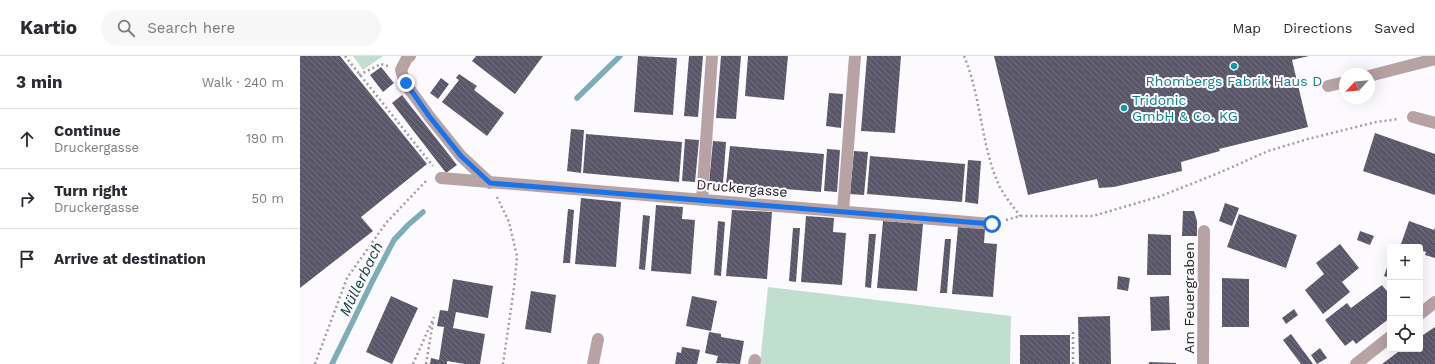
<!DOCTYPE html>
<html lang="en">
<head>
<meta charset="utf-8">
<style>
  :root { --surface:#fff; --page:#f7f7f7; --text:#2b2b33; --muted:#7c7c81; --line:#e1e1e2 }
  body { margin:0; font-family:"Work Sans",sans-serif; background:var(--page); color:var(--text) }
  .controls { position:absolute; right:12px; bottom:12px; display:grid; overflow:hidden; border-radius:4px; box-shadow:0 4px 16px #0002 }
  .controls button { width:36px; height:36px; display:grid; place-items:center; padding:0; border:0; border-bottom:1px solid var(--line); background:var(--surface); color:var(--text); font:20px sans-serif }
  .compass { position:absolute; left:1039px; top:12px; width:36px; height:36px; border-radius:50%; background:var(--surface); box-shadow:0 4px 16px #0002; rotate:244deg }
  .stop { position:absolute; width:12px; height:12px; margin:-9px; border:3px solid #1a73e8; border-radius:50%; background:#fff }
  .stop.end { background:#1a73e8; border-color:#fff; box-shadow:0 1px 4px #0008 }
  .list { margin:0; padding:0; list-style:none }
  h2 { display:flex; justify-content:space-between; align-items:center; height:52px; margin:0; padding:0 16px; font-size:17px }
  h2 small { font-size:13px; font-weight:400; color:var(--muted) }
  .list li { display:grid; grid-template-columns:26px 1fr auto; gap:12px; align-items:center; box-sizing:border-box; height:60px; padding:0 16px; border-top:1px solid var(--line) }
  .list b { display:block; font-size:15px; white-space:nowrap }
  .list p { margin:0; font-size:13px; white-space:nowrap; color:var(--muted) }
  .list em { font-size:13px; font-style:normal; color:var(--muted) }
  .icon { flex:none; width:22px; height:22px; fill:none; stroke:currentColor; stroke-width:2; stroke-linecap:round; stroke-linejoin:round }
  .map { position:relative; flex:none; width:1135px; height:308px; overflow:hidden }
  header { display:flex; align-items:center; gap:24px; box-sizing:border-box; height:56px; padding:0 20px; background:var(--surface); border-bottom:1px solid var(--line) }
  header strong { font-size:19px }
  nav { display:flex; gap:22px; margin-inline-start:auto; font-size:14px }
  .search { width:280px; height:36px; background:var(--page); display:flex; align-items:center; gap:10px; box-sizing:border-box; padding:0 14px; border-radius:22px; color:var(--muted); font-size:15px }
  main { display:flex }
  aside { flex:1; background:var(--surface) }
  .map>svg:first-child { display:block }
</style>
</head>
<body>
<header>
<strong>Kartio</strong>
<div class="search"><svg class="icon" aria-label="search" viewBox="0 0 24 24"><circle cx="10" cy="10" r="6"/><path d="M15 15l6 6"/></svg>Search here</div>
<nav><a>Map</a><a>Directions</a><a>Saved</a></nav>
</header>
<main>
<aside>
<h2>3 min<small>Walk · 240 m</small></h2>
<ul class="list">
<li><svg class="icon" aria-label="ahead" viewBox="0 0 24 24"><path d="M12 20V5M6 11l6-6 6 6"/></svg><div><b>Continue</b><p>Druckergasse</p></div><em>190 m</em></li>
<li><svg class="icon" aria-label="right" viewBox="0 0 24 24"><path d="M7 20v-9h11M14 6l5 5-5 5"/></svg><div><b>Turn right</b><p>Druckergasse</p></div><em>50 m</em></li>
<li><svg class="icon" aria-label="arrive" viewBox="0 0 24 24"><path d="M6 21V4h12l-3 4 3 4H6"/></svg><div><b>Arrive at destination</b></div></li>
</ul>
</aside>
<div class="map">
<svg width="1135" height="308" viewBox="0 0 1135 308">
  <defs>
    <pattern id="building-back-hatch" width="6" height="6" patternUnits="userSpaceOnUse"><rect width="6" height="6" fill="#5a576b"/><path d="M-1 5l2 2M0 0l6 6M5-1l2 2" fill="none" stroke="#737080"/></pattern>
  </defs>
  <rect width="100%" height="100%" fill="#fdfaff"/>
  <!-- grass -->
  <path fill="#c0dfce" d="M53,0h30l-20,14z
    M468,231l243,29 -1,48h-250z"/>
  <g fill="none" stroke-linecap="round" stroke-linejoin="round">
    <!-- stream -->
    <path stroke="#7dacba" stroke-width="5.5" d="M277,42l43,-42
      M32,308l41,-84 21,-40 14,-15 15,-13"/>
  </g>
  <!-- building -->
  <path fill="url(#building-back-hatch)" d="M0,0h40l87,108 -66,53 12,14 -73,57z
    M176,0h67l-28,38 -43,-33z
    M338,0l39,2 -4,57 -39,-3z
    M389,0h14l-5,61 -14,-1z
    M421,0h20l-5,63 -20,-1z
    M448,0h40l-4,44 -39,-4z
    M567,0h34l-6,77 -34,-2z
    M694,0h315l-17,4 16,67 -89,22 1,2 -39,11 1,9 -68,16 -15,1 -2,-9 -69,16z
    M81,11l13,16 -11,9 -13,-17z
    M159,18l18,12 -3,4 30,23 -17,23 -45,-34 17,-22 -3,-2z
    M141,22l8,6 -11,15 -8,-6z
    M529,37l14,1 -2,34 -15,-2z
    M102,39l55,70 -11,8 -54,-70z
    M271,73l13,1 -3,43 -14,-2z
    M1075,77l60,21v41l-72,-24z
    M286,78l96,8 -3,40 -96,-9z
    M385,83l14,1 -4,42 -13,-1z
    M413,85l13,1 -3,42 -14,-1z
    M430,90l94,8 -3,38 -95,-8z
    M527,93l13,1 -3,42 -13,-1z
    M554,95l14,1 -4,43 -14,-1z
    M570,100l95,8 -3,38 -95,-8z
    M668,104l13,1 -3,43 -13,-2z
    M281,142l40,4 -5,65 -41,-3z
    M925,147l14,5 -7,18 -13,-5z
    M356,149l27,2 -1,12 13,1 -4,54 -40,-3z
    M268,153l6,1 -4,53h-7z
    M432,154l40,2 -5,67 -41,-3z
    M883,155h11l3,10v15h-15z
    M939,158l58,21 -11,33 -59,-21z
    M343,159l7,1 -5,54 -6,-1z
    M506,160l28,2 -1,14 13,1 -4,52 -41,-3z
    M418,165l7,1 -4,54 -7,-1z
    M583,165l40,3 -6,67 -40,-3z
    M1109,165l25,9 1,-3v31l-10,-3 1,-3 -6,-2v-3h-9l-10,-3z
    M658,171l27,2 -1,14 13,1 -4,53 -41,-3z
    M493,172h7l-4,54 -7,-1z
    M1060,175l14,5 -4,9 -13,-5z
    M569,178h7l-5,54 -6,-1z
    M848,178l23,1v40h-24z
    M645,183h6l-4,54h-7z
    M1040,188l19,24 -17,14 8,10 -27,22 -18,-24 19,-16 -8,-11z
    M1090,203v19l-6,-2z
    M818,220l12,2 -2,13 -11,-2z
    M922,222l27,1v48h-27z
    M153,223l40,7 -5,32 -32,-6 -3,16 32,6 -5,30h-15l-18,-3v3h-17l1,-6 8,2 5,-33 -7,-1 3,-16 8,1z
    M1082,229l8,10v23l-34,26 -3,-4 -8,6 -20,-26 22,-17 4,5z
    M231,235l25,4 -5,38 -26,-4z
    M91,240l27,12 -26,56 -26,-12z
    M392,240l25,5 -6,30 -25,-5z
    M869,240l1,34 -19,1 -1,-34z
    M994,253l4,6 -12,9 -4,-6z
    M810,260l1,48h-32l-1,-47z
    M1135,271v37h-53l20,-15h18v-12z
    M409,276l12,2v3l23,4 -4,23 -24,-1 2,-7 -13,-3z
    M991,278l22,30h-12l-18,-24z
    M720,279h50v29h-50z
    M382,291l18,3 -3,14h-22l2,-12 4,1z
    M1020,292l7,10 -10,6 -6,-9z
    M849,306l27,1v1h-27z"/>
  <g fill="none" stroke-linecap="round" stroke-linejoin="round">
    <!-- path -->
    <path stroke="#a09ca2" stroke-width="2.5" stroke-dasharray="2 3" stroke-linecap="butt" d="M45,0l88,110
      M664,0c17,40 17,88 34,127 5,12 15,23 22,33
      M59,19l22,-11 7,2
      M197,141l12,25 8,34 -3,32 -11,76
      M706,164l14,-4h73l68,-20 60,-24 47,-21 40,-12 68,-17 23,-3
      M15,308l32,-86 39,-55 40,-42
      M113,308l21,-47
      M126,308l7,-42
      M773,308v-35"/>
    <!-- minor -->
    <path stroke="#b7a2a4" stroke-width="12" d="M110,0l-3,2 -6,12 4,13 24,33 32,40 29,27
      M1069,20l66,-17
      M1028,30l17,-4
      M1113,61l22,6
      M141,122l551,46
      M402,144l10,-144
      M543,155l12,-155
      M1120,258l15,-12
      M293,308l5,-25
      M454,308l1,-4
      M903,308l1,-133
      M1056,308l34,-27"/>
  </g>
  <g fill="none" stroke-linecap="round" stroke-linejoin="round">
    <!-- route -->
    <path stroke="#1a73e8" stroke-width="5" d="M106,27l23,33 32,40 29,27 502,41"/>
  </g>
  <!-- markers -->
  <g fill="#0f9aa8" stroke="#fdfaff" stroke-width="1.5">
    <circle cx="934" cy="10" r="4"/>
    <circle cx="824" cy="52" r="4"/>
  </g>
  <g text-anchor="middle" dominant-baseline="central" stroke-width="4" stroke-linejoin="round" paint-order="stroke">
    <!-- culture labels -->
    <g font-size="14" fill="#0d838f" stroke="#fdfaff">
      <text x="934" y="25">Rhombergs Fabrik Haus D</text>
      <text x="832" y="44" text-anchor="start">Tridonic<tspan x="832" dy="16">GmbH &amp; Co. KG</tspan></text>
    </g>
    <!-- street labels -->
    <g font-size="14" fill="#27222a" stroke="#fdfaff">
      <text transform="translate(442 132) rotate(5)">Druckergasse</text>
      <text transform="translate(889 242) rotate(-90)">Am Feuergraben</text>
    </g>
    <!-- water labels -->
    <g font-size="15" font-style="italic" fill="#083641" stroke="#fdfaff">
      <text transform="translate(61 223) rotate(-64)">Müllerbach</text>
    </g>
  </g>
</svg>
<div class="controls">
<button>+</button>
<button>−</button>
<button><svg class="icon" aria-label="locate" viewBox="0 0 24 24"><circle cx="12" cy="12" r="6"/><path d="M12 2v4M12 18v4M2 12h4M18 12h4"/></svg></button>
</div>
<svg class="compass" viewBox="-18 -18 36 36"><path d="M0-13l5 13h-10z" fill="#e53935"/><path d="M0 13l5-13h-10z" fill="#7c7c81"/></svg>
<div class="stop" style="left:692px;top:168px"></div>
<div class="stop end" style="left:106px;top:27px"></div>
</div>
</main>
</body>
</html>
